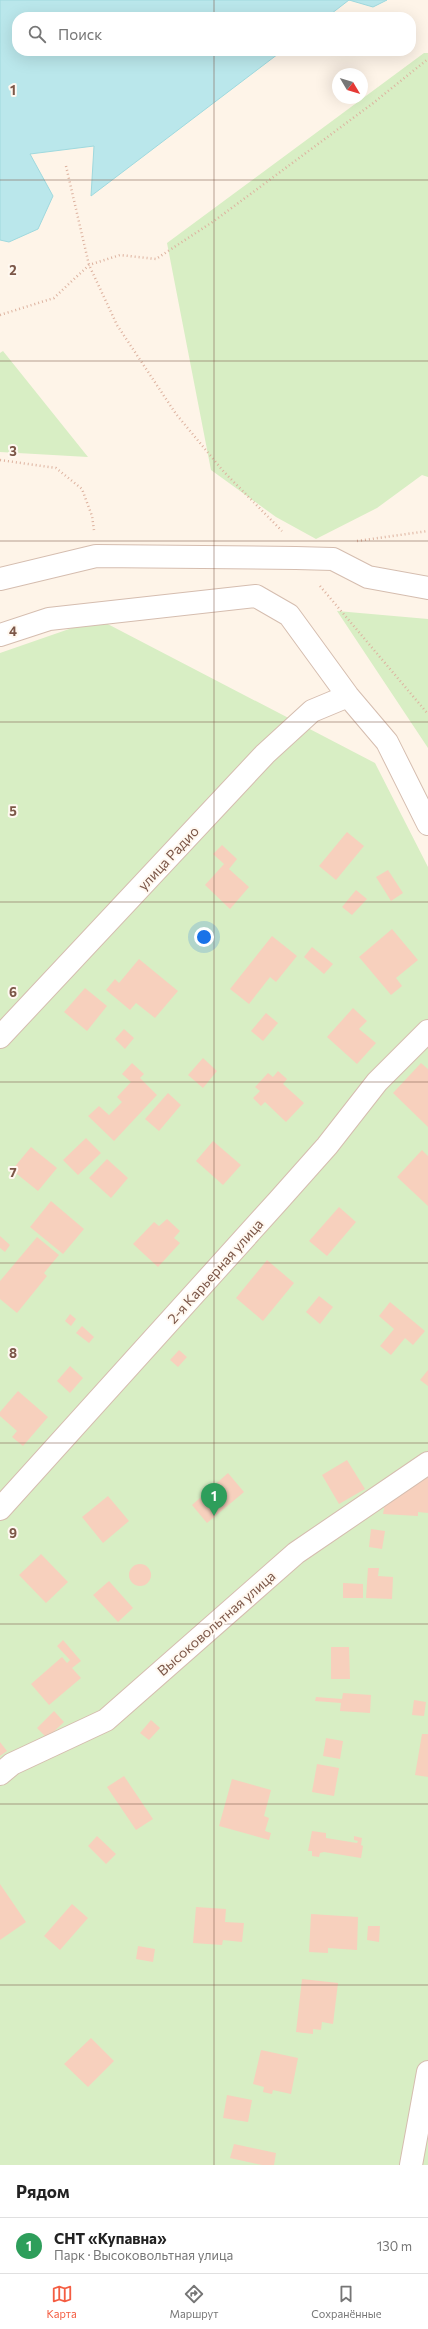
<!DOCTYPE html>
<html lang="ru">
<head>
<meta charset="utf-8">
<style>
  :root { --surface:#fff; --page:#f6f6f6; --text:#222; --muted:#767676; --line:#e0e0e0; --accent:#f45d42 }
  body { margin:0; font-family:Commissioner,sans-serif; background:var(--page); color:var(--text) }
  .compass { position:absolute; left:332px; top:68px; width:36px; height:36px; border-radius:50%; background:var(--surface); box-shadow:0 4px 16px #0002; rotate:128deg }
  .you { position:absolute; left:204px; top:937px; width:14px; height:14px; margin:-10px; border:3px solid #fff; border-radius:50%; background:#1a73e8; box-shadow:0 0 0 6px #1a73e833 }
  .badge { display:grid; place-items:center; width:26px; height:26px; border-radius:50%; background:var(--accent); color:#fff; font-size:13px; font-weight:700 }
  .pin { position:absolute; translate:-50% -33px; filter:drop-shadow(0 1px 2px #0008) }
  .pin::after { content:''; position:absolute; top:21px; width:14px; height:12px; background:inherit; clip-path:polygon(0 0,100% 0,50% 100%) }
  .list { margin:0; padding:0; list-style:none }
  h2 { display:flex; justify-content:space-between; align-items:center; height:52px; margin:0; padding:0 16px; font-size:17px }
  h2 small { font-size:13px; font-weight:400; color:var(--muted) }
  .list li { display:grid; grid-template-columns:26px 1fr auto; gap:12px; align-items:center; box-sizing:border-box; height:56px; padding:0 16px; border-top:1px solid var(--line) }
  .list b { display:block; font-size:15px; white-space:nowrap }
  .list p { margin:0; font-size:13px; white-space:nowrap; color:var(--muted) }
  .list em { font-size:13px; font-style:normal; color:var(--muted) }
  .icon { flex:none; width:22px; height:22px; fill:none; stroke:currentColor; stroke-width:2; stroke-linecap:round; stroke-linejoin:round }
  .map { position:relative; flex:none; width:428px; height:2165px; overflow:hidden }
  .search { position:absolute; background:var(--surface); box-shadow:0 4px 16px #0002; left:12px; right:12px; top:12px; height:44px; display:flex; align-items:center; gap:10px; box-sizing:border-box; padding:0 14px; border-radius:16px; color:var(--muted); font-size:15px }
  .sheet { height:108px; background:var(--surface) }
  nav { display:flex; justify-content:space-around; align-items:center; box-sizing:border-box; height:56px; border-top:1px solid var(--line); background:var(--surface); font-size:11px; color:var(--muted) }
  nav a { display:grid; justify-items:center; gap:2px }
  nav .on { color:var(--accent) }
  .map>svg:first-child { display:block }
</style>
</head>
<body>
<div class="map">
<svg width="428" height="2165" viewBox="0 0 428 2165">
  <rect width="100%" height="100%" fill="#fef4e8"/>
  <!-- green -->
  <path fill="#d8eec4" d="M424,53h4v424l-6,-2 -45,33 -61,31 -40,-22 -65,-47 -44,-227z
    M3,351l85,106 -88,-5v-99z
    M337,611l91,8v129z
    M98,619l277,144 53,104v1298h-428v-1512z"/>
  <!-- water -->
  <path fill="#bae7eb" stroke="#9fd9de" d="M0,0h387l-14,7 -24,-7 -22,17h-310v34h265l-191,145 3,-50 -64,8 23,42 -15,33 -29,13 -9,-2z"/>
  <!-- building -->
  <path fill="#f7d0bd" d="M347,832l17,14 -28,34 -17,-14z
    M222,845l15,14 -8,10 20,18 -19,22 -25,-24 19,-21 -11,-10z
    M388,870l15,23 -12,8 -15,-24z
    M356,890l11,9 -15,16 -10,-8z
    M392,929l26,31 -22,18 6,8 -11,9 -32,-38z
    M272,936l25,20 -21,26 -6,-5 -21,27 -19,-15z
    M312,947l21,17 -9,10 -20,-17z
    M139,959l39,32 -23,27 -19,-15 -6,7 -24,-20 9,-11 4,4z
    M85,988l22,18 -20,25 -23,-19z
    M353,1008l14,13 -8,8 17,14 -19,21 -30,-27z
    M266,1013l12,10 -15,18 -12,-10z
    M124,1029l10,9 -9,11 -10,-10z
    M203,1058l14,13 -14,17 -15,-13z
    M132,1063l12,11 -4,4 17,17 -43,46 -26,-25 11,-10 10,9 13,-13 -5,-5 14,-15 -9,-8z
    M421,1063l7,6v58l-35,-34z
    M278,1071l9,8 -4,5 21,19 -18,19 -21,-20 -4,4 -8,-8 7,-7 -5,-4 13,-14 5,4z
    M168,1093l13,12 -22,26 -14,-12z
    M86,1138l15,15 -23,22 -15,-15z
    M213,1141l28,24 -18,20 -27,-24z
    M31,1147l26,21 -19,23 -26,-21z
    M422,1150l6,6v50l-31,-29z
    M107,1159l21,19 -17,20 -22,-20z
    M51,1201l33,28 -21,25 -33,-27z
    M339,1207l17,15 -29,34 -18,-15z
    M167,1219l13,12 -6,7 6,5 -22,24 -25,-23 21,-22 5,4z
    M0,1236l10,9 -5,7 -5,-4z
    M37,1237l22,18 -15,18 3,3 -30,37 -17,-14v-18z
    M267,1260l27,23 -31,38 -27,-23z
    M319,1296l14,11 -13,17 -14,-12z
    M390,1302l35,29 -12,14 -8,-7 -14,17 -11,-9 14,-17 -15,-13z
    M70,1314l6,5 -5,7 -6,-5z
    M82,1326l12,11 -5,6 -13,-10z
    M179,1350l8,7 -9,10 -8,-7z
    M70,1366l13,12 -13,15 -13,-12z
    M428,1370v16l-8,-6z
    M18,1391l30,26 -25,29 -11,-9 5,-6 -17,-15v-4z
    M347,1460l18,29 -26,15 -17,-29z
    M228,1473l16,19 -37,31 -15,-18z
    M428,1477v36l-10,-1v4l-35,-2 2,-11z
    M108,1496l21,25 -26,22 -21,-26z
    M371,1529l14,2 -3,18 -13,-2z
    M41,1554l27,28 -22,21 -27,-28z
    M129 1575a11 11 0 1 1 22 0a11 11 0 1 1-22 0Z
    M368,1568h11l-1,8 15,1 -1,22 -26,-1z
    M109,1581l24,27 -15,14 -25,-27z
    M343,1583l20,1v14h-20z
    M63,1640l18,21 -9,7 9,10 -32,27 -18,-21 31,-27 5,6 3,-3 -13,-14z
    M331,1647h18l1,32h-19z
    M343,1693l28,2 -1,18 -30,-2 1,-8 -26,-2 1,-4 26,2z
    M414,1700l12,2 -2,14 -12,-1z
    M54,1711l10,11 -17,16 -10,-10z
    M151,1720l9,8 -11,12 -9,-7z
    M422,1734h6v43l-13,-2z
    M326,1738l17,3 -3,18 -17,-3z
    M0,1742l7,9 -7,5z
    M317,1764l22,4 -5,28 -22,-4z
    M124,1776l29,43 -17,11 -29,-43z
    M232,1779l39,11 -7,26 5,2 -4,13 6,2 -2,7 -50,-14z
    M312,1831l14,2v5l31,5 1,-2 -4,-1v-4l8,2 -1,7 2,1 -2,12 -37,-6 -4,1 -1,4 -7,-1v-5h-4z
    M97,1836l19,18 -10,10 -18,-18z
    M0,1884l26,38 -26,18z
    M72,1904l16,14 -28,32 -16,-14z
    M196,1907l30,2 -1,13 19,1 -2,19 -19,-2 -1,5 -29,-2z
    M311,1914l47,3 -1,33 -29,-2v5l-19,-1z
    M368,1926h12l-1,16 -12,-2z
    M138,1946l17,3 -2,13 -17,-3z
    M302,1979l36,4 -5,41 -11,-2 -1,8 -8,-1v5l-17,-2z
    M91,2038l23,23 -26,26 -24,-23z
    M261,2050l37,8 -7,36 -18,-4 -1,4 -9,-2 1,-5 -11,-3z
    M227,2095l25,5 -4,22 -25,-4z
    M234,2144l42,9 -2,12h-12l-32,-7z"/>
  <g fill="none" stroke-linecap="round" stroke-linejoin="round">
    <!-- minor casing -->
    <g stroke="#d5bdaf" stroke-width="24">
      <path id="minor" d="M0,579l96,-23 200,2 37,1 35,18 60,11
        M0,635l49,-16 207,-23 33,19 59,81 39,46 41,82
        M0,1037l265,-283 47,-43 36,-15
        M0,1509l279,-309 48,-54 50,-64 51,-51
        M0,1774l12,-10 94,-44 190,-167 132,-90
        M411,2165l17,-93"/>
    </g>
    <!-- path -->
    <path stroke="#ddb29f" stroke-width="2.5" stroke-dasharray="1 3" stroke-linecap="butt" d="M66,166l23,99 28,60 59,89 48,58 58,59
      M0,315l54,-17 35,-33 31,-10 36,4 58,-38 158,-117 56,-45
      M0,460l56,8 26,21 10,27 2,14
      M357,541l71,-10
      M320,586l108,128"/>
    <!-- minor -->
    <use href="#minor" stroke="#fff" stroke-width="22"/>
  </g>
  <!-- grid -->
  <path fill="none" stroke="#7c5748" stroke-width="1" stroke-opacity="0.55" d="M214,0v17M214,51v2114M0,180h428M0,361h428M0,541h428M0,722h428M0,902h428M0,1082h428M0,1263h428M0,1443h428M0,1624h428M0,1804h428M0,1985h428"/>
  <g text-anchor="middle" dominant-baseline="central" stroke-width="4" stroke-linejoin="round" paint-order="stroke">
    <!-- street labels -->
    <g font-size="14" fill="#7c5748" stroke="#fff8f0">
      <text transform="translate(168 858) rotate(-47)">улица Радио</text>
      <text transform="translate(215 1271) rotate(-48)">2-я Карьерная улица</text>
      <text transform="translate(216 1623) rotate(-41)">Высоковольтная улица</text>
    </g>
  </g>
  <g font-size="13" text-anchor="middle" font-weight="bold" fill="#7c5748" stroke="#fff8f0" stroke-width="4" stroke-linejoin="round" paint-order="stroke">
    <text x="13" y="95">1</text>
    <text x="13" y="275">2</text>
    <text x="13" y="456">3</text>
    <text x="13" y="636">4</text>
    <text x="13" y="816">5</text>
    <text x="13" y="997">6</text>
    <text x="13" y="1177">7</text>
    <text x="13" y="1358">8</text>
    <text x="13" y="1538">9</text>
  </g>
</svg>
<svg class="compass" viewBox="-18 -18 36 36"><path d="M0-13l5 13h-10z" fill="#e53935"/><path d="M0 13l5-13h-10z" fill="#767676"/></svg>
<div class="you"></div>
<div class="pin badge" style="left:214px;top:1516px;background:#2e9e5b">1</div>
<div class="search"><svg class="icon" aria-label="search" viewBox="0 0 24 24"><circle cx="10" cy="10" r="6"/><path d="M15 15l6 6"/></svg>Поиск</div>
</div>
<section class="sheet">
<h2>Рядом<small></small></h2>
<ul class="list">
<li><span class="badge" style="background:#2e9e5b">1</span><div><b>СНТ «Купавна»</b><p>Парк · Высоковольтная улица</p></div><em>130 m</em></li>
</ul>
</section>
<nav>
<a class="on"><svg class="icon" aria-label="map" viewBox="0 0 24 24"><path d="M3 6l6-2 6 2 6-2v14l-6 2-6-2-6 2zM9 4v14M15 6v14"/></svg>Карта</a>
<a><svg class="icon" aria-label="directions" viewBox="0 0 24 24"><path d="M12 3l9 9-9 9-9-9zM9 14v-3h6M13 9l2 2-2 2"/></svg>Маршрут</a>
<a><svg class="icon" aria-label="saved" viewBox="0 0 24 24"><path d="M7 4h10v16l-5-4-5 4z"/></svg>Сохранённые</a>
</nav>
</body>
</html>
